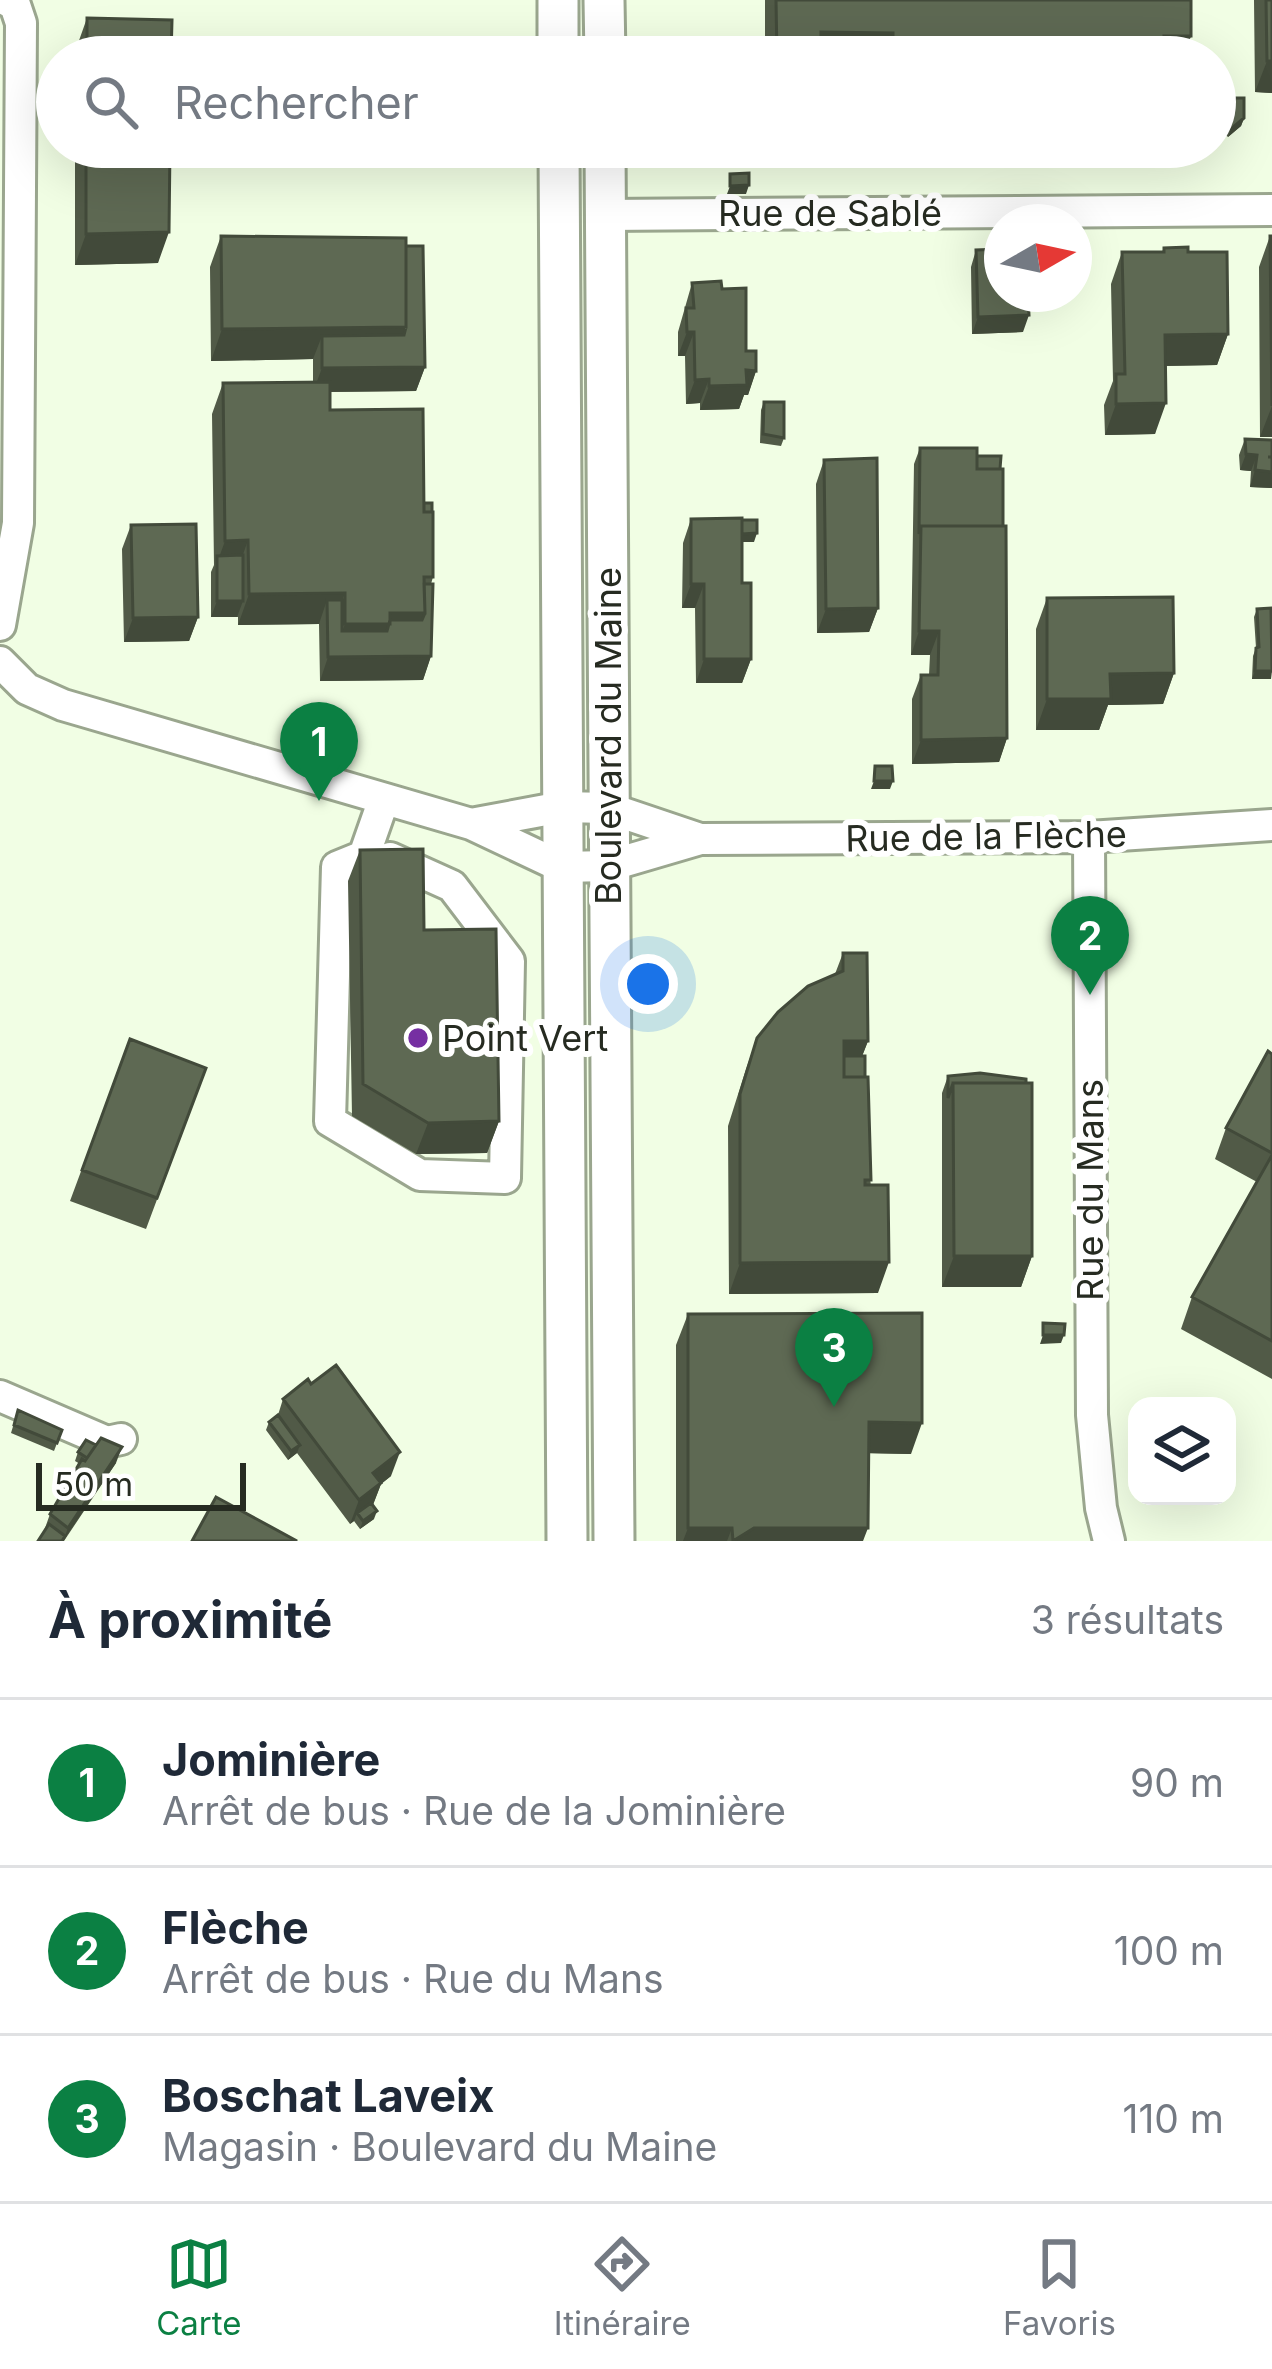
<!DOCTYPE html>
<html lang="fr">
<head>
<meta charset="utf-8">
<style>
  :root { --surface:#fff; --page:#f6f6f7; --text:#1f2937; --muted:#747a83; --line:#e0e1e3; --accent:#0b8043 }
  body { margin:0; font-family:Inter,sans-serif; background:var(--page); color:var(--text) }
  .controls { position:absolute; right:36px; bottom:36px; display:grid; overflow:hidden; border-radius:24px; box-shadow:0 12px 48px #0002 }
  .controls button { width:108px; height:108px; display:grid; place-items:center; padding:0; border:0; border-bottom:3px solid var(--line); background:var(--surface); color:var(--text); font:60px sans-serif }
  .compass { position:absolute; left:984px; top:204px; width:108px; height:108px; border-radius:50%; background:var(--surface); box-shadow:0 12px 48px #0002; rotate:81deg }
  .scale { position:absolute; left:36px; bottom:30px; width:210px; box-sizing:border-box; padding-left:12px; border:6px solid #262b21; border-top:0; font-size:33px; line-height:42px; white-space:nowrap; color:#262b21; -webkit-text-stroke:9px #fff; paint-order:stroke }
  .you { position:absolute; left:648px; top:984px; width:42px; height:42px; margin:-30px; border:9px solid #fff; border-radius:50%; background:#1a73e8; box-shadow:0 0 0 18px #1a73e833 }
  .badge { display:grid; place-items:center; width:78px; height:78px; border-radius:50%; background:var(--accent); color:#fff; font-size:39px; font-weight:700 }
  .pin { position:absolute; translate:-50% -99px; filter:drop-shadow(0 3px 6px #0008) }
  .pin::after { content:''; position:absolute; top:63px; width:42px; height:36px; background:inherit; clip-path:polygon(0 0,100% 0,50% 100%) }
  .list { margin:0; padding:0; list-style:none }
  h2 { display:flex; justify-content:space-between; align-items:center; height:156px; margin:0; padding:0 48px; font-size:51px }
  h2 small { font-size:39px; font-weight:400; color:var(--muted) }
  .list li { display:grid; grid-template-columns:78px 1fr auto; gap:36px; align-items:center; box-sizing:border-box; height:168px; padding:0 48px; border-top:3px solid var(--line) }
  .list b { display:block; font-size:45px; white-space:nowrap }
  .list p { margin:0; font-size:39px; white-space:nowrap; color:var(--muted) }
  .list em { font-size:39px; font-style:normal; color:var(--muted) }
  .icon { flex:none; width:66px; height:66px; fill:none; stroke:currentColor; stroke-width:2; stroke-linecap:round; stroke-linejoin:round }
  .map { position:relative; flex:none; width:1272px; height:1541px; overflow:hidden }
  .search { position:absolute; background:var(--surface); box-shadow:0 12px 48px #0002; left:36px; right:36px; top:36px; height:132px; display:flex; align-items:center; gap:30px; box-sizing:border-box; padding:0 42px; border-radius:66px; color:var(--muted); font-size:45px }
  .sheet { height:660px; background:var(--surface) }
  nav { display:flex; justify-content:space-around; align-items:center; box-sizing:border-box; height:168px; border-top:3px solid var(--line); background:var(--surface); font-size:33px; color:var(--muted) }
  nav a { display:grid; justify-items:center; gap:6px }
  nav .on { color:var(--accent) }
  .map>svg:first-child { display:block }
</style>
</head>
<body>
<div class="map">
<svg width="1272" height="1541" viewBox="0 0 1272 1541">
  <rect width="100%" height="100%" fill="#f1fee4"/>
  <g fill="none" stroke-linecap="round" stroke-linejoin="round">
    <!-- minor casing -->
    <g stroke="#9aa68e" stroke-width="36">
      <path id="minor" d="M605,215l667,-5
        M0,625l18,-102 3,-500 -6,-18 -9,-5
        M0,662l27,27 36,16 408,119 91,43 46,-1 92,-27 389,-2 183,-12
        M384,799l-20,57 -27,11 -7,254 90,54 85,3 4,-217 -57,-75 -62,-28
        M471,824l91,-17 46,1 92,31
        M1089,837l3,578 9,93 8,33
        M0,1396l107,46 14,-3"/>
    </g>
    <!-- major casing -->
    <g stroke="#9aa68e" stroke-width="45">
      <path id="major" d="M558,0v57
        M604,0l1,57
        M559,147l8,1394
        M605,147l9,1394"/>
    </g>
    <!-- minor -->
    <use href="#minor" stroke="#fff" stroke-width="30"/>
    <!-- major -->
    <use href="#major" stroke="#fff" stroke-width="39"/>
  </g>
  <!-- wall -->
  <path fill="#515a47" d="M765,0h426v36l-8,21h-418z
    M1254,0h18v93l-17,-1z
    M87,18l84,39h-95v-8z
    M1215,98l29,20 -3,8 -13,11 -13,-13z
    M75,147h95l-12,116 -83,2z
    M221,236l204,131 -9,24 -86,1v18l94,93 9,74 -2,7v72l-8,24 -103,1 -1,-57 -81,1v-8h-27v-45l3,-7 -2,-151 11,-31 90,-1v-23l-102,2 -1,-94z
    M1270,236h2v201h-12l-1,-170z
    M1164,248l24,4 40,82 -11,31 -51,1 -11,68 -50,1 -1,-30 9,-24 -2,-97 11,-32h40z
    M976,250l47,82 -51,2 -1,-67z
    M692,283l30,6 24,62 10,20 -8,24h-4l-5,14 -39,1v-7l-14,1 -1,-48h-7v-24z
    M764,402l20,36 -3,8 -21,-3 1,-33z
    M1245,439l27,1v48l-22,-1 1,-16 -11,-1 -1,-15z
    M920,448l87,290 -8,24 -87,2v-65l9,-24h8l1,-20h-19l3,-191z
    M824,460l54,148 -9,24 -52,1 -1,-149z
    M691,519l63,23h-12v41l9,76 -9,24h-46l-1,-75h-13l1,-65z
    M131,525l67,92 -9,24 -65,1 -2,-93z
    M1047,598l127,75 -11,31 -55,1 -9,25h-63v-101z
    M1257,609l14,70h-19l1,-23 3,-8 -2,-31z
    M360,850l64,80 75,191 -12,32 -71,1 -64,-38 -4,-235z
    M843,953l25,88 -6,15 16,237 -149,1 -1,-168 18,-57 11,-31 78,-64z
    M130,1039l76,29 -60,161 -76,-28z
    M1272,1054v325l-91,-50 11,-32 65,-115 -42,-23 11,-31z
    M948,1076l84,180 -11,31h-79v-194z
    M688,1314l223,140 -43,-1 -5,88h-187v-196z
    M283,1399l108,77 -10,8 -8,21 1,14 -14,10 -6,-8 -4,3 -53,-71 -9,7 -22,-30 3,-8 9,-7z
    M18,1410l44,20 -8,21 -43,-18z
    M78,1452l38,11 -52,78h-26l6,-10 6,-17 30,-50 -5,-3z"/>
  <!-- shaded-wall -->
  <path fill="#424a3a" d="M821,32l72,1 -9,24h-72z
    M1164,36h27l-8,21h-27z
    M1267,61h5v32l-17,-1z
    M1244,118l-3,8 -13,11 3,-8z
    M749,185l-3,9h-19l3,-8z
    M169,232l-11,31 -83,2 11,-31z
    M1029,315l-6,17 -51,2 6,-17z
    M406,327l-11,32 -73,-23 -9,23 -102,2 11,-32z
    M687,332h7l-9,24h-7z
    M1228,334l-11,31 -63,1 11,-31z
    M425,367l-9,24 -103,1 9,-24z
    M746,370l10,1 -8,24h-4l-5,14 -39,1 9,-24z
    M709,379l-9,24 -14,1 9,-24z
    M1166,403l-11,31 -50,1 11,-31z
    M1272,406v31h-12z
    M1246,454l11,1 -6,16 -11,-1z
    M1272,457v31l-22,-1 5,-17z
    M757,533l-3,9h-34l3,-8z
    M248,540l-11,32 -20,-9 8,-22z
    M691,584h13l-9,24h-13z
    M345,593l-12,31 -6,-24 -8,24 -81,1 11,-31z
    M217,601h26l-6,16h-26z
    M878,608l-9,24 -52,1 9,-24z
    M390,613h35l-11,31 -81,11 12,-31z
    M198,617l-9,24 -65,1 9,-24z
    M919,631h20l-9,24h-19z
    M431,656l-8,24 -103,1 8,-24z
    M704,659h47l-9,24h-46z
    M1255,671h17l-1,8h-19z
    M1174,673l-11,31 -55,1 -9,25h-63l11,-31 63,-25z
    M1007,738l-8,24 -87,2 9,-24z
    M874,781h19l-3,8h-19z
    M844,1041h24l-12,31h-17z
    M499,1121l-12,32 -71,1 12,-31z
    M954,1256h78l-11,31h-79z
    M889,1262l-11,31 -149,1 11,-31z
    M1043,1335h21l-3,8 -21,1z
    M869,1422l53,1 -11,31 -54,-1z
    M300,1445l-3,8 -9,7 3,-9z
    M122,1447l-6,16 -53,78 5,-13z
    M400,1452l-9,24 -10,8 -9,23 -15,6 -3,8 -4,3 9,-24 14,-27z
    M377,1511l-3,8 -14,10 3,-8z
    M688,1528h44l-5,13h-44z
    M754,1528h114l-5,13h-130z"/>
  <!-- building -->
  <path fill="#5e6953" stroke="#424a3a" stroke-width="3" d="M776,0h415v36h-27v21h-271v-24l-72,-1v25h-44z
    M1266,0h6v61h-5z
    M87,18l85,2 -1,37h-84z
    M1215,98h29v20l-13,11 -16,-16z
    M86,147h84l-1,85 -83,2z
    M749,173v12l-19,1v-12z
    M221,236l185,2v89l-184,2z
    M1270,236h2v170z
    M406,246h17l2,121 -103,1v-32l82,-1 2,-8z
    M1188,247v5h39l1,82 -63,1 1,68 -50,1v-30h9l-3,-122h42v-4z
    M1002,249v45h26l1,21 -51,2 -2,-67z
    M721,281l1,8 24,-1v63h10v20l-10,-1 1,15 -38,1v-7l-14,1 -1,-48h-7l-1,-24h8l-2,-25z
    M330,382v28l93,-1 1,103h9v65h-9l1,36h-35v11h-45v-31l-96,1 -1,-54 -23,1 -2,-158z
    M764,402h20v36l-21,-4z
    M1245,439l27,1v17h-4h4v15l-17,-2 2,-15 -11,-1z
    M920,448h57v21h26v57h-82l-2,8z
    M977,456h24l-1,13h-23z
    M877,458l1,150 -52,1 -2,-149z
    M424,503h8v9h-8z
    M742,518v65h9v76h-47v-75h-13v-65z
    M742,520h15v13l-15,1z
    M196,524l2,93 -65,1 -2,-93z
    M921,526h85l1,212 -86,2v-65h17l1,-44h-20z
    M243,555v46h-26v-45z
    M424,584h9l-2,72 -103,1 -1,-57h15v31h45l3,-11h32l3,-7z
    M1173,597l1,76 -64,1 1,25h-64v-101z
    M1271,608l1,63h-17l1,-23 3,-1 -2,-38z
    M875,766h17l1,15h-19z
    M423,849l1,81 72,-1 3,192 -71,2 -65,-39 -3,-234z
    M843,953h24l1,88h-24v36h24l3,103h-6v5h23l1,77 -149,1v-169l17,-56 21,-26 30,-26 35,-15z
    M130,1039l76,29 -49,130 -75,-28z
    M1268,1051l4,3v99l-46,-25z
    M844,1056h21v21h-21z
    M980,1073l46,6v4h-73l-5,15v-22z
    M953,1083h79v173h-78z
    M1272,1155v186l-80,-44z
    M922,1313v110l-53,-1 -1,106h-114l-21,13 -1,-13h-44v-214z
    M1043,1323l22,1 -1,11h-21z
    M336,1365l64,87 -27,21 8,10 -22,17 -76,-101 25,-20 3,5z
    M18,1410l44,20 -5,13 -43,-18z
    M278,1415l22,30 -9,6 -22,-29z
    M101,1438l21,9 -54,81 -18,-14 32,-55 3,2z
    M86,1440l10,5 -9,13 -9,-6z
    M216,1497l81,44h-105z
    M371,1503l6,8 -14,10 -6,-8z
    M49,1524l16,12 -3,5h-24z"/>
  <!-- markers -->
  <circle fill="#762fa2" stroke="#fff" stroke-width="4.5" cx="418" cy="1038" r="12"/>
  <g text-anchor="middle" dominant-baseline="central" stroke-width="12" stroke-linejoin="round" paint-order="stroke">
    <!-- street labels -->
    <g font-size="36" fill="#262b21" stroke="#fff">
      <text x="830" y="213">Rue de Sablé</text>
      <text transform="translate(608 736) rotate(-90)">Boulevard du Maine</text>
      <text transform="translate(986 836) rotate(-1)">Rue de la Flèche</text>
      <text transform="translate(1090 1190) rotate(-90)">Rue du Mans</text>
    </g>
    <!-- poi labels -->
    <g font-size="36" fill="#262b21" stroke="#fff" text-anchor="start">
      <text x="442" y="1038">Point Vert</text>
    </g>
  </g>
</svg>
<div class="controls">
<button><svg class="icon" aria-label="layers" viewBox="0 0 24 24"><path d="M12 4l9 5-9 5-9-5zM3 14l9 5 9-5"/></svg></button>
</div>
<svg class="compass" viewBox="-18 -18 36 36"><path d="M0-13l5 13h-10z" fill="#e53935"/><path d="M0 13l5-13h-10z" fill="#747a83"/></svg>
<div class="scale">50 m</div>
<div class="you"></div>
<div class="pin badge" style="left:319px;top:801px">1</div>
<div class="pin badge" style="left:1090px;top:995px">2</div>
<div class="pin badge" style="left:834px;top:1407px">3</div>
<div class="search"><svg class="icon" aria-label="search" viewBox="0 0 24 24"><circle cx="10" cy="10" r="6"/><path d="M15 15l6 6"/></svg>Rechercher</div>
</div>
<section class="sheet">
<h2>À proximité<small>3 résultats</small></h2>
<ul class="list">
<li><span class="badge">1</span><div><b>Jominière</b><p>Arrêt de bus · Rue de la Jominière</p></div><em>90 m</em></li>
<li><span class="badge">2</span><div><b>Flèche</b><p>Arrêt de bus · Rue du Mans</p></div><em>100 m</em></li>
<li><span class="badge">3</span><div><b>Boschat Laveix</b><p>Magasin · Boulevard du Maine</p></div><em>110 m</em></li>
</ul>
</section>
<nav>
<a class="on"><svg class="icon" aria-label="map" viewBox="0 0 24 24"><path d="M3 6l6-2 6 2 6-2v14l-6 2-6-2-6 2zM9 4v14M15 6v14"/></svg>Carte</a>
<a><svg class="icon" aria-label="directions" viewBox="0 0 24 24"><path d="M12 3l9 9-9 9-9-9zM9 14v-3h6M13 9l2 2-2 2"/></svg>Itinéraire</a>
<a><svg class="icon" aria-label="saved" viewBox="0 0 24 24"><path d="M7 4h10v16l-5-4-5 4z"/></svg>Favoris</a>
</nav>
</body>
</html>
